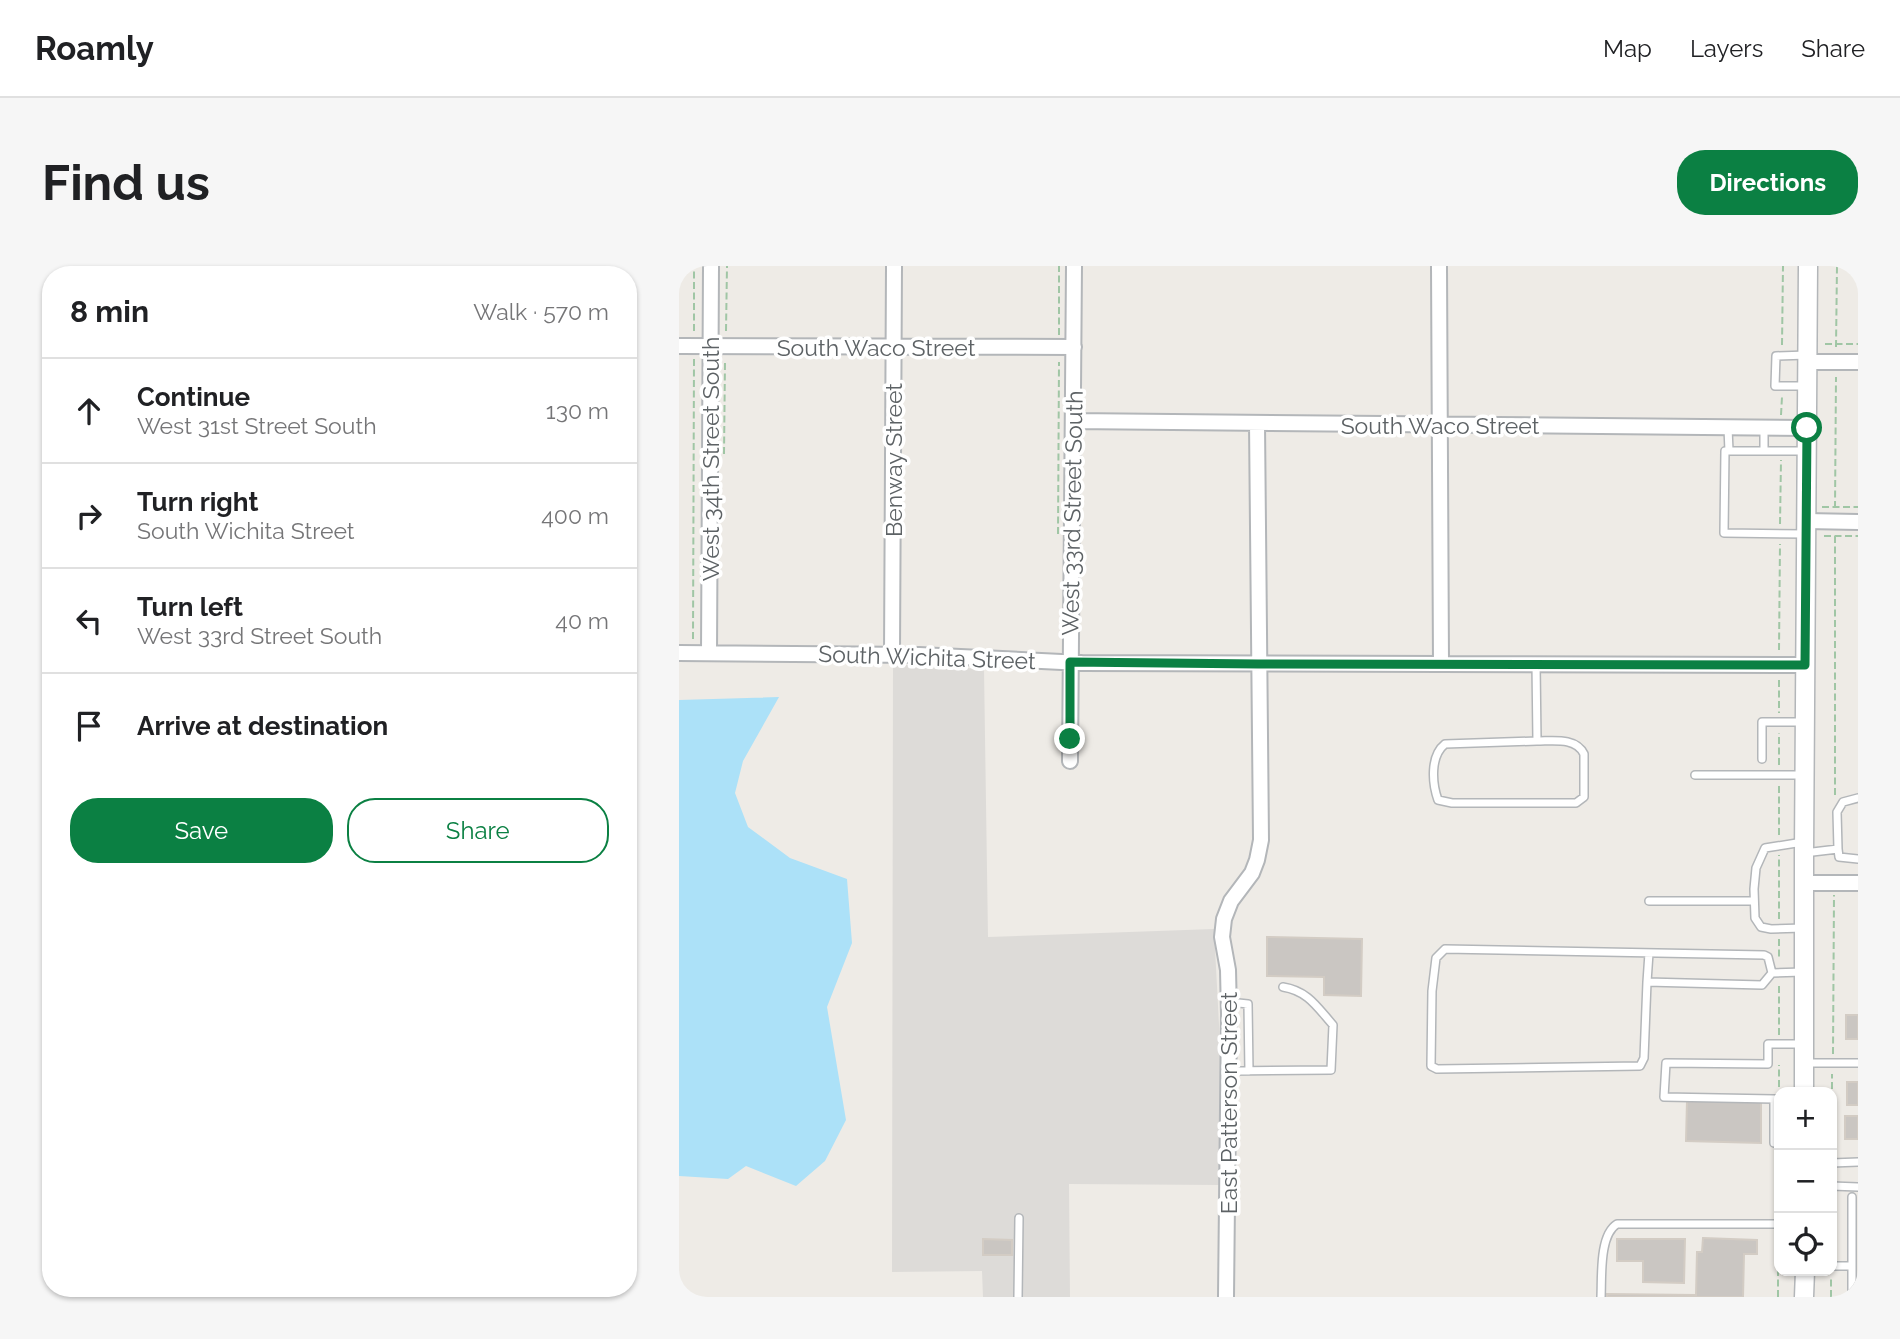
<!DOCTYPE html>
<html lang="en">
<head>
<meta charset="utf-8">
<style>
  :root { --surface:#fff; --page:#f6f6f6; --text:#202124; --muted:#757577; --line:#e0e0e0; --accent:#0b8043 }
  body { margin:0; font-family:Raleway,sans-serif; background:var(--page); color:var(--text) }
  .controls { position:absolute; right:21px; bottom:21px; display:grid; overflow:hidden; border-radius:14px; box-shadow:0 2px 5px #0004 }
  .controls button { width:63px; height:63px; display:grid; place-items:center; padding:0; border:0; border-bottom:2px solid var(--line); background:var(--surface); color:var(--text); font:35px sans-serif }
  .stop { position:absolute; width:21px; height:21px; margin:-16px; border:5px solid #0b8043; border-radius:50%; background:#fff }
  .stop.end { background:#0b8043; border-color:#fff; box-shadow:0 2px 7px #0008 }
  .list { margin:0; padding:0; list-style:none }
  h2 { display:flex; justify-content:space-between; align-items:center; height:91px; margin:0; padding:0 28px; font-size:30px }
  h2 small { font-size:23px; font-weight:400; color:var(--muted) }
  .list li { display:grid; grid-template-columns:46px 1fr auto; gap:21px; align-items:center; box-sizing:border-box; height:105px; padding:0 28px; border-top:2px solid var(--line) }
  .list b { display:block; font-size:26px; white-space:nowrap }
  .list p { margin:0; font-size:23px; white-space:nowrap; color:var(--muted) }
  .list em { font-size:23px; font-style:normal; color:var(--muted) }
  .actions { display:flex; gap:14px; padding:21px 28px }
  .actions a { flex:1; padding:16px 0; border:2px solid var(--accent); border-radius:28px; text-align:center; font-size:24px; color:var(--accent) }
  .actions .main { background:var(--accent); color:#fff }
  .icon { flex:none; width:38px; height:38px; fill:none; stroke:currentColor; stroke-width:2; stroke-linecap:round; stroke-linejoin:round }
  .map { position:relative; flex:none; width:1179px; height:1031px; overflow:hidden; border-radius:28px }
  header { display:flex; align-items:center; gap:42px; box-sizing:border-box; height:98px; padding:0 35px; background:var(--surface); border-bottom:2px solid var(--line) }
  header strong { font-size:33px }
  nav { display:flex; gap:38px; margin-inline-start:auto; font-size:24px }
  .intro { display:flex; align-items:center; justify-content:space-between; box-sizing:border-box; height:168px; padding:0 42px }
  h1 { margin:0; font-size:49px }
  .button { padding:18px 32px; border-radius:28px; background:var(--accent); color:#fff; font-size:24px; font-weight:700 }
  main { display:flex; gap:42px; padding:0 42px }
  aside { flex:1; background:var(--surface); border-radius:28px; box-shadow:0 2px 5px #0004 }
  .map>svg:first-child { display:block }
</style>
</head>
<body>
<header>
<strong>Roamly</strong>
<nav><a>Map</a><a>Layers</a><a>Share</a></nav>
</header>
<div class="intro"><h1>Find us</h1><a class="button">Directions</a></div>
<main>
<aside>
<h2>8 min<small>Walk · 570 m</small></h2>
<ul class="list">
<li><svg class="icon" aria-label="ahead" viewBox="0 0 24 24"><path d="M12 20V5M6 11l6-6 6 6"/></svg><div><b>Continue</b><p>West 31st Street South</p></div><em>130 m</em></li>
<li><svg class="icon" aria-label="right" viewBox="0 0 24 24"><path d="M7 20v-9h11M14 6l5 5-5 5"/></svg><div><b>Turn right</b><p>South Wichita Street</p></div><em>400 m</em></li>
<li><svg class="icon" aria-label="left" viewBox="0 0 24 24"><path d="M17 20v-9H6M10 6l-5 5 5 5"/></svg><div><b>Turn left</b><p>West 33rd Street South</p></div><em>40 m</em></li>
<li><svg class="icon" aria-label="arrive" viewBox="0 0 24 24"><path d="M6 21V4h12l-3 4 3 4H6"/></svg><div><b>Arrive at destination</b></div></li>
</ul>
<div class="actions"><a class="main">Save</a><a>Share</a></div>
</aside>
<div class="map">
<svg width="1179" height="1031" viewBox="0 0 1179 1031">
  <rect width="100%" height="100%" fill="#eeebe6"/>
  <!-- industrial -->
  <path fill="#dddbd8" d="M214,398l91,5 4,268 226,-8 6,115v141l-151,-1 1,113h-87l-1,-26 -90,1z"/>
  <!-- water -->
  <path fill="#ace1f8" d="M100,431l-36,64 -8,32 13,34 42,31 57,21 5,64 -25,64 19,113 -21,41 -29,25 -50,-20 -18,13 -49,-3v-476z"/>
  <!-- building -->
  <path fill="#cac6c2" stroke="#d3ccc4" stroke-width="2" d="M588,671l95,2 -1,57 -37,-1v-18l-57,-1z
    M1167,749h12v24h-12z
    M1168,816h11v23h-11z
    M1008,835l74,1v41l-75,-2z
    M1166,850h13v23h-13z
    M1024,972l54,2v14h-13l-1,43h-136v-3l89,1 1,-43h5z
    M304,973l29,1v15h-29z
    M938,973h68l-1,44 -41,-1v-21h-26z"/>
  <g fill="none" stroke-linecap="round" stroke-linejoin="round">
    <!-- service casing -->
    <g stroke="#b3b6b9" stroke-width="10">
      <path id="service" d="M1128,89l-31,1 -1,30h32
        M1049,162l1,23
        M1085,185v-24
        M1127,268l-82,-1 1,-82h81
        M857,398l1,77c16,0 39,-4 47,13v43l-8,6h-124l-14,-3c-6,-17 -8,-44 7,-56l92,-3
        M1083,493v-37h42
        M1016,509h108
        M1159,583l1,8 19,2
        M1125,587l34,-4 -1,-37 6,-10 15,-4
        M970,635h105
        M1124,662l-32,1 -10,-2 -6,-9 -1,-29 2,-21 9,-20 38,-6
        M1093,707l-10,12 -115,-3 -3,76 -4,8 -203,3 -6,-3 1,-75 4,-33 9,-9 319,6 4,2 4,16 31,-1
        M968,716l2,-29
        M550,736l19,2 1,67
        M1125,797h54
        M549,805l103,-1 2,-45c-16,-18 -25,-34 -50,-38
        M1095,833l-110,-2 2,-34 102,1v-20h35
        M1100,833h-5v44h5
        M1153,897l26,-1
        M1153,920l26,1
        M1153,1000h20
        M339,1031l1,-79
        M922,1031c1,-20 -2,-62 16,-73h162
        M1173,1031v-100"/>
    </g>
    <!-- minor casing -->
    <g stroke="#b3b6b9" stroke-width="18">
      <path id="minor" d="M760,0l2,398
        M0,80l395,1
        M1128,96h51
        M394,155l734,7
        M1127,255l52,1
        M0,387l240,2 163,8 723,2
        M30,387l2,-387
        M213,388l2,-388
        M391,495l4,-495
        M1124,617h55
        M547,1031l3,-283 -1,-44 -6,-33 2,-18 7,-18 21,-28 5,-13 4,-20 -4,-417"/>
    </g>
    <!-- tertiary casing -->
    <g stroke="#b3b6b9" stroke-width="21">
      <path id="tertiary" d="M1125,826v-239l4,-587
        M1125,1031l1,-26"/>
    </g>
    <!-- path -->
    <path stroke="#a0c6a5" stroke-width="2" stroke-dasharray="7 3.5" stroke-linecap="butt" d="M15,65v-65
      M47,65l1,-65
      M380,69v-69
      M1146,78h33
      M1103,79l1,-79
      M1157,81l1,-81
      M1102,149l1,-18
      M45,188l1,-93
      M1143,241h36
      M1156,242l1,-131
      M1101,258l1,-64
      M379,268l1,-172
      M1145,270h34
      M14,373l1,-281
      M1100,384l1,-106
      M1100,414v33
      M1100,499v-32
      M1156,529v-260
      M1100,569v-50
      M1100,653v-64
      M1100,673v19
      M1100,769v-50
      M1154,788l1,-159
      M1100,821v-22
      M1153,886v-78
      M1099,947l1,-60
      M1099,1031v-64
      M1152,1031v-20"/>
    <!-- service -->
    <use href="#service" stroke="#fff" stroke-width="7"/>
    <!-- minor -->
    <use href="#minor" stroke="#fff" stroke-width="14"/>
    <!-- tertiary -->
    <use href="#tertiary" stroke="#fff" stroke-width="18"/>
  </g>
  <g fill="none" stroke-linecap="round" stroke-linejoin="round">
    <!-- route -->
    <path stroke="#0b8043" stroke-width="9" d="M391,473v-77l188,2 547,1 2,-237"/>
  </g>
  <g text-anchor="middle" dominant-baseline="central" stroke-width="7" stroke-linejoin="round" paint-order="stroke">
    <!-- street labels -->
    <g font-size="23" fill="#5d6265" stroke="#fff">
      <text x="197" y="81">South Waco Street</text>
      <text x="761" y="159">South Waco Street</text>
      <text transform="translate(31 193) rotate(-90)">West 34th Street South</text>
      <text transform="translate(214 194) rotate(-90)">Benway Street</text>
      <text transform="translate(393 247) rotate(-89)">West 33rd Street South</text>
      <text transform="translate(248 391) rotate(2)">South Wichita Street</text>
      <text transform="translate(549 837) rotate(-90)">East Patterson Street</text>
    </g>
  </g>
</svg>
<div class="controls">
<button>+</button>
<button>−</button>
<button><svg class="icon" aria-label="locate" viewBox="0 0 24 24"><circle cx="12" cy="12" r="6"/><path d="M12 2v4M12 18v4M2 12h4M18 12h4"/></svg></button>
</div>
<div class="stop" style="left:1128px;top:162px"></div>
<div class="stop end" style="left:391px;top:473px"></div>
</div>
</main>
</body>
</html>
